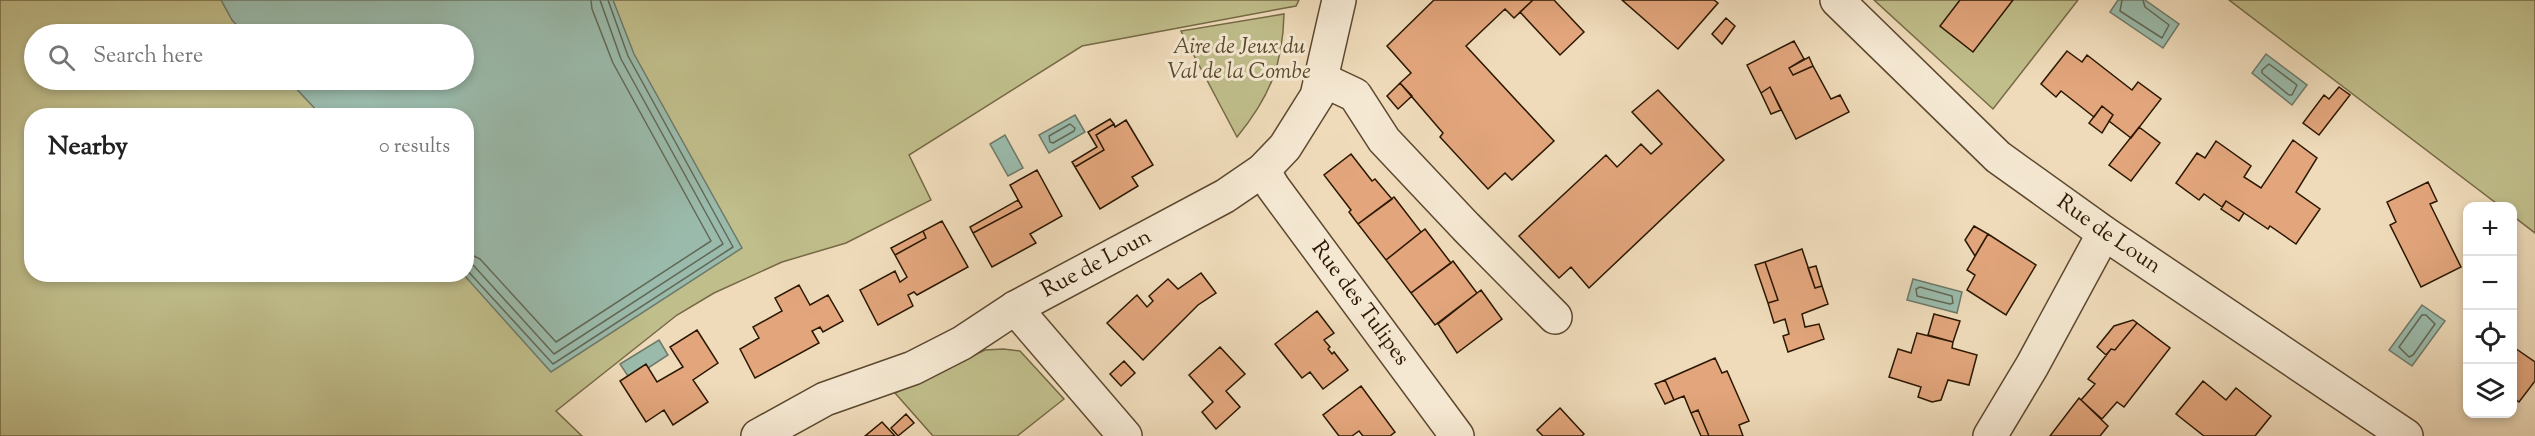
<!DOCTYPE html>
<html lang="en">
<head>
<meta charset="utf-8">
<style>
  :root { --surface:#fff; --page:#f6f6f6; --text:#222; --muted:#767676; --line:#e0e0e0 }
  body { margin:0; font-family:"Sorts Mill Goudy",serif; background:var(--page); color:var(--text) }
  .controls { position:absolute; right:18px; bottom:18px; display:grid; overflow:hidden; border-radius:12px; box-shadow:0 3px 9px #0003 }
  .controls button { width:54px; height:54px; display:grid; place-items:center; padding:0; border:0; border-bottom:2px solid var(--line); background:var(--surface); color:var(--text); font:30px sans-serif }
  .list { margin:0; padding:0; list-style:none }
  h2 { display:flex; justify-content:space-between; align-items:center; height:78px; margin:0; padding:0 24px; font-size:26px }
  h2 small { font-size:20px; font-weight:400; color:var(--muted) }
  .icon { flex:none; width:33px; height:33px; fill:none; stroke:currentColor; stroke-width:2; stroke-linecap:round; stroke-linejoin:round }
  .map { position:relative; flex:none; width:2535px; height:436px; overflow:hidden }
  .search { position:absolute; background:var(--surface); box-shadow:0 3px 9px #0003; left:24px; top:24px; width:450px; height:66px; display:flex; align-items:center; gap:15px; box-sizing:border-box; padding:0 21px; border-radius:33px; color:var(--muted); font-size:22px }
  .panel { position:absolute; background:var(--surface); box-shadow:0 3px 9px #0003; left:24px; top:108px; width:450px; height:174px; border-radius:24px }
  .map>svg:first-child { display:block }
</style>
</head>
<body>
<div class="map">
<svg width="2535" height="436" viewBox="0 0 2535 436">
  <rect width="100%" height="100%" fill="#efdbba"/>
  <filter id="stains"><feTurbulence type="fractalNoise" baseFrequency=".00333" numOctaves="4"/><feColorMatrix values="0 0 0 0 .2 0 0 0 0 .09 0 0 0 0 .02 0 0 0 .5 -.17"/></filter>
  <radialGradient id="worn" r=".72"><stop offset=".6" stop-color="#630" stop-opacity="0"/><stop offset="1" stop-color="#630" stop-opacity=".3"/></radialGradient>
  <!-- green -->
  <path fill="#c0be8b" stroke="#766a46" stroke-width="1.5" fill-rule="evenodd" d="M0,0h1299l-3,6 -214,40 -173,109 22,45 -85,43 -64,19 -68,31 -37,22 -121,96 26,25h-582zM34,34h430v46h-430zM32,116h434v158h-434z
    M1874,0h204l-85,109z
    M2229,0h306v233l-22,-17 -1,-9 -12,-1z
    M1284,14c-1,51 -15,84 -47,123l-56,-106z
    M1003,349l17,2 44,48 -47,37h-84l-38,-43 90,-43z"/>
  <!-- water -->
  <path fill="#9abbac" stroke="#6e7968" stroke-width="1.5" d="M221,0h392l21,54 108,194 -191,124 -87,-97 2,-1v-158l-145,-1 -33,-35h176v-46h-219l-13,-14z
    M2118,0h27l34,24 -16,24 -53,-36z
    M2266,54l41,31 -15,20 -40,-32z
    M1075,115l10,17 -36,21 -10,-18z
    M1005,135l18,33 -15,8 -18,-32z
    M1913,279l49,13 -5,21 -50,-13z
    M2422,305l23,16 -33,45 -23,-16z
    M659,340l9,15 -20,13 -20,8 -8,-12z"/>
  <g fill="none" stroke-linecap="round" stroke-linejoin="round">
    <!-- shore -->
    <path stroke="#626956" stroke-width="1.5" d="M2122,0l-2,11 42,27 7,-13 -24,-18 -2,-7
      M2269,64l28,21 -5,10h-3l-27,-22v-3z
      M1070,124l5,4 -1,3 -21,12 -3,-1 -1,-6z
      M466,252l14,7 76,83 155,-101 -98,-178 -21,-54 -1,-9
      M466,261l8,5 80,88 169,-110 -102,-185 -21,-59
      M466,269l87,95 180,-117 -105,-191 -20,-56
      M1920,287l32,9 1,7 -3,1 -33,-8 -1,-7z
      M2422,315h4l9,9 -22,31 -4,2 -10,-10z"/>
  </g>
  <!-- building -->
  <path fill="#e2a57c" stroke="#2b1701" stroke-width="1.5" d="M1434,0h99l-19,18 -9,-9 -39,37 88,95 -42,39 -7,-7 -17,16 -48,-52 3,-4 -43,-50 11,-10 -24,-27z
    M1533,0h21l30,32 -24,23 -40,-43z
    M1622,0h92l4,3 -40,46z
    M1960,0h53l-40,52 -33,-26z
    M1726,18l9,8 -13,18 -10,-10z
    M1794,41l10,18 -15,9 4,7 20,-9 18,33 9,-4 9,17 -53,27 -26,-52 -9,6 -14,-28z
    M2067,51l15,11 5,-7 45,35 6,-8 23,17 -30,39 -22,-17 4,-6 -11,-9 -8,11 -33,-26 -5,6 -15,-13z
    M1809,57l4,9 -20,9 -4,-7z
    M1400,83l12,13 -14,13 -11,-13z
    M1770,87l11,23 -10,4 -10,-21z
    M2339,87l11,8 -31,40 -16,-12 21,-28 5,4z
    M1658,90l66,70 -135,128 -18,-21 -12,11 -40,-42 87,-81 11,12 24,-23 10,10 11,-10 -30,-32z
    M2102,106l11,9 -11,18 -13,-10z
    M1110,119l4,5 -18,11 8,15 -29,17 -3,-5 25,-15 -9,-15z
    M1126,120l27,45 -21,12 6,9 -38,23 -25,-42 29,-17 -8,-15 18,-11 1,3z
    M2139,127l21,16 -29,38 -22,-16z
    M2293,140l24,18 -21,34 24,17 -24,35 -26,-18 -2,3 -42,-28 -4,6 -18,-13 -5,6 -23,-17 21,-30 8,5 11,-17 35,25 -7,11 17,11z
    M1351,154l21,27 3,-2 17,20 -34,25 -9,-12 2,-2 -27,-35z
    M1037,170l25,46 -32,18 6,9 -44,24 -19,-34 49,-26 -12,-22z
    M2428,182l9,19 -7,3 31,63 -40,20 -31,-62 6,-3 -9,-20z
    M1394,197l27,35 -35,28 -28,-36z
    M1018,200l4,7 -49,26 -3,-6z
    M2226,201l18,12 -5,8 -18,-12z
    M942,221l26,46 -51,28 -3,-3 -6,3 5,11 -35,19 -18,-35 35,-19 5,11 7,-5 -12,-22 31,-17 -3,-7z
    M1974,226l14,8 -13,22 -10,-16z
    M1425,229l26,34 -40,30 -25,-33z
    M923,231l3,7 -31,17 -4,-7z
    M1988,234l48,31 -30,50 -39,-25 8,-15 -8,-5z
    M1802,249l13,39 7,-2 6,18 -26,10 3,13 14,-3 5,15 -36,13 -5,-16 6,-2 -4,-15 -11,4 -6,-20 10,-3 -13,-38z
    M1453,261l24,32 -42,32 -24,-32z
    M1765,262l13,38 -10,3 -13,-38z
    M1816,266l6,20 -7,2 -7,-20z
    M1201,273l15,20 -18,12 -55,55 -36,-37 30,-28 10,12 6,-6 -4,-5 19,-17 10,10z
    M799,285l11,20 18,-10 15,26 -20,11 -3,-5 -8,4 7,12 -64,35 -15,-29 19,-11 -6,-11 29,-16 -7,-13z
    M1481,290l21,29 -45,34 -19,-29z
    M1317,311l17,22 -10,7 6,7 -2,2 4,5 2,-2 14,18 -25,19 -13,-17 -8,6 -27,-34z
    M1934,314l26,7 -7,21 -25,-7z
    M2133,320l4,3 -22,27 -4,-1 -5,6 -9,-8 17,-21z
    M2137,323l33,25 -46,59 -7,-5 -15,17 -21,-19 14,-16 -7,-5 23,-30 4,1z
    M697,330l21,33 -25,17 15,22 -35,23 -9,-15 -18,12 -26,-41 26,-17 11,18 26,-15 -13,-20z
    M1917,333l36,9 -1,6 25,7 -8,30 -21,-5 -7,20 -9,2 -14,-5 3,-10 -32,-10 9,-28 13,4z
    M2512,346l23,16v19l-16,21 -7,-5z
    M1220,347l25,27 -19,17 14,16 -24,22 -14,-17 11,-10 -24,-27z
    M1715,358l7,15 5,-2 22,50 -10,4 4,11h-34l-11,-26 -7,3 -7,-17 -10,4 -9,-20z
    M1124,361l11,12 -14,13 -11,-12z
    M1665,380l9,20 -9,4 -10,-20z
    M2203,381l23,19 10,-12 35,28 -16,20h-51l-28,-22z
    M1361,386l34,46 -5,4h-27l-4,-5 -7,5h-13l-16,-21z
    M2079,398l29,28 -8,10h-50z
    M1560,408l24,26 -2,2h-39l-6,-6z
    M1698,410l11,26h-8l-10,-23z
    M906,414l8,9 -16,13 -7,-8z
    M882,422l13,14h-30z"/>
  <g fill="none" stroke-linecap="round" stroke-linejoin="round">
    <!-- minor casing -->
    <g stroke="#5c482f" stroke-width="36">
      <g id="minor">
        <path id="s1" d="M1837,0l161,157 106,76 302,203"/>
        <path d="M1321,79l34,16 29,45 82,87 89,90"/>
        <path id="s2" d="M1263,170l10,17 184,249"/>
        <path d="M1015,308l110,128"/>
        <path id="s3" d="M758,436l67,-37 88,-31 49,-25 53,-35 210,-112 38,-26 22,-23 32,-51 22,-96"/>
        <path d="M1990,436l42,-70 72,-133"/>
      </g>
    </g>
    <!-- minor -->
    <use href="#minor" stroke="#f5e8d2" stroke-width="33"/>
  </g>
  <g text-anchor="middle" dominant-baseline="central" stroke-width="6" stroke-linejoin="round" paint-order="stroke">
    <!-- park labels -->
    <g font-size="22" font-style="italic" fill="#58492a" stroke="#f5e8d2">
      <text x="1239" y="48">Aire de Jeux du<tspan x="1239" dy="25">Val de la Combe</tspan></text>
    </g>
    <!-- street labels -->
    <g font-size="22" fill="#2b1701" stroke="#f5e8d2">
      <text stroke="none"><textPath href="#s1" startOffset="360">Rue de Loun</textPath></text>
      <text stroke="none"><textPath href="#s3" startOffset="381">Rue de Loun</textPath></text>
      <text stroke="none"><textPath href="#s2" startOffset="165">Rue des Tulipes</textPath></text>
    </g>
  </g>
  <rect width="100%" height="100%" filter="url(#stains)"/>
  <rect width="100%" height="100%" fill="url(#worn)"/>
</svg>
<div class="controls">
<button>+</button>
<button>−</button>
<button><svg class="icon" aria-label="locate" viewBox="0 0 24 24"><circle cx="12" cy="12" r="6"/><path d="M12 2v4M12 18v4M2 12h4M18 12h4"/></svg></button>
<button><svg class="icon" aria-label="layers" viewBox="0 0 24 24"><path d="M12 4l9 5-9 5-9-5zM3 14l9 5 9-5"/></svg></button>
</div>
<div class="search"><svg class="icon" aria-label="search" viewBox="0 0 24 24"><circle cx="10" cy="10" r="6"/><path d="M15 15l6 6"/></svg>Search here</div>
<section class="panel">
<h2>Nearby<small>0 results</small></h2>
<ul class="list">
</ul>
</section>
</div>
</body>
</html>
